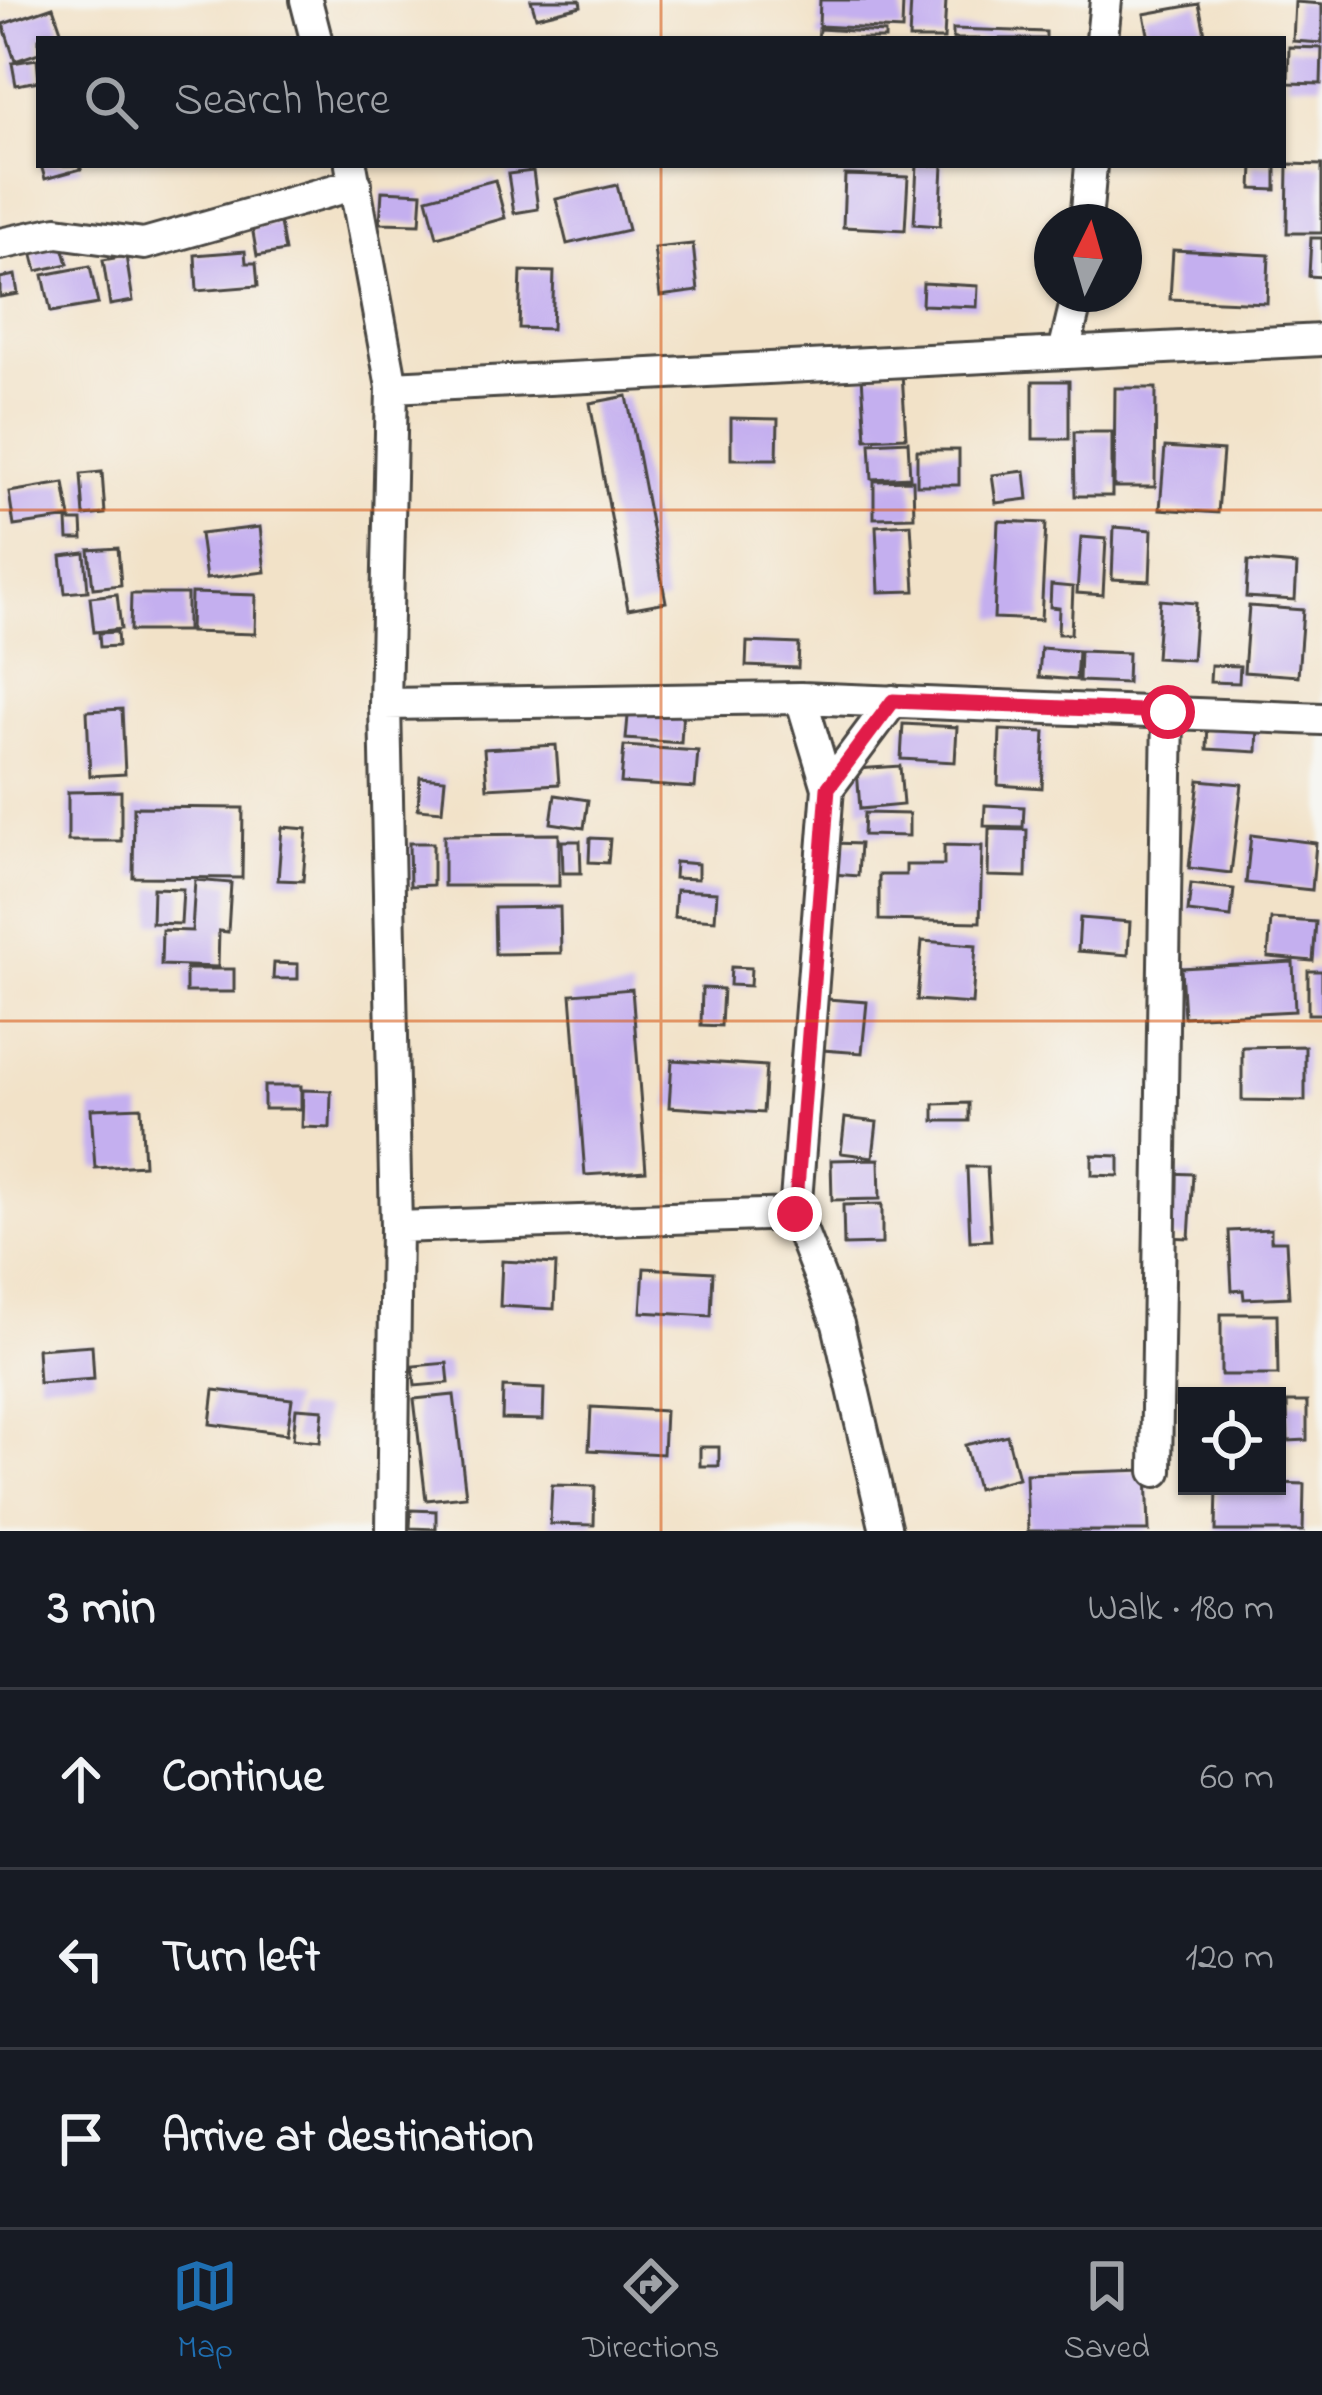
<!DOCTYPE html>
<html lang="en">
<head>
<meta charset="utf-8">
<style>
  :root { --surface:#171b24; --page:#20242c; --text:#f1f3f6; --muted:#9ea1a6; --line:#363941; --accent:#1f6fb2 }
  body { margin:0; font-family:"Indie Flower",sans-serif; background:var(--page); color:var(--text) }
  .controls { position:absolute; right:36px; bottom:36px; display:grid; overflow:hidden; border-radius:0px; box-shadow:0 3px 9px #0004 }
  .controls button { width:108px; height:108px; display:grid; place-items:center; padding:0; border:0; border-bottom:3px solid var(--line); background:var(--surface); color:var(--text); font:60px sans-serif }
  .compass { position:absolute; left:1034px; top:204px; width:108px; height:108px; border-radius:50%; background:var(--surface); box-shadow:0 3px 9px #0004; rotate:5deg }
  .stop { position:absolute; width:36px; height:36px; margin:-27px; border:9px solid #e11d48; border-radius:50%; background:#fff }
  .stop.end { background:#e11d48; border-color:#fff; box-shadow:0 3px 12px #0008 }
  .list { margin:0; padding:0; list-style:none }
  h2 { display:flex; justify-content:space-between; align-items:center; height:156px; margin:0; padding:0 48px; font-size:51px }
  h2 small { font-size:39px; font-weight:400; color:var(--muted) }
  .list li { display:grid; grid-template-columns:78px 1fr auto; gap:36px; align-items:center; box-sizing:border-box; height:180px; padding:0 48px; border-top:3px solid var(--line) }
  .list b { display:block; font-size:45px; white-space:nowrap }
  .list em { font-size:39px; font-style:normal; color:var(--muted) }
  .icon { flex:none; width:66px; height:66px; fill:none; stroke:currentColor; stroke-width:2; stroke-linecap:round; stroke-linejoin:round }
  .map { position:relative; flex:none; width:1322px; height:1531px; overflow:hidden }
  .search { position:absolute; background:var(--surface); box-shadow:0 3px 9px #0004; left:36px; right:36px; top:36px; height:132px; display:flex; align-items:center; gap:30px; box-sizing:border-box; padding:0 42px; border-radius:0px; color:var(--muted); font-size:45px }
  .sheet { height:696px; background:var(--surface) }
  nav { display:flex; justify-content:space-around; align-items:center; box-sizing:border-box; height:168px; border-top:3px solid var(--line); background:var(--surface); font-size:33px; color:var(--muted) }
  nav a { display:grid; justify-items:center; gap:6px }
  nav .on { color:var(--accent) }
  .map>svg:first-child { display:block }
</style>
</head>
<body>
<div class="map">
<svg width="1322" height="1531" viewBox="0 0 1322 1531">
  <rect width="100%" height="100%" fill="#f6f6f2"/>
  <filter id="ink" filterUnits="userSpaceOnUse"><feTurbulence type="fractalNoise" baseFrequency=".00833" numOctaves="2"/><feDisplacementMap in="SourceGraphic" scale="24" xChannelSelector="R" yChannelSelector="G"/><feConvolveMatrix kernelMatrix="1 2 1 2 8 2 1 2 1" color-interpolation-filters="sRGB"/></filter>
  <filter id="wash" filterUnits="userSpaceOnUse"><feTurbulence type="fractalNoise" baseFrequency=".004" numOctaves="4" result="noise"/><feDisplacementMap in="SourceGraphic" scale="48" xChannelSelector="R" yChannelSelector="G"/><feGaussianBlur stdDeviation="2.7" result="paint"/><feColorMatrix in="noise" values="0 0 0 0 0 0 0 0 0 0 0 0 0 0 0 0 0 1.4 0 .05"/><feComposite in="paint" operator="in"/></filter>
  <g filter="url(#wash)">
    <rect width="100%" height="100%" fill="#f2e2c8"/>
    <g id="blocks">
      <!-- building -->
      <path fill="#c4afef" d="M531,0h49l1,6 -45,11z
        M820,0h83l-1,30 -83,-4z
        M911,0h35l-2,39h-35z
        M1295,2l27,2v39l-29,-2z
        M1199,4l7,35h-57l-5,-25z
        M53,7l11,32h-25v14l-24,8 -12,-37z
        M819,29l66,4v6h-67z
        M953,29l93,3v7h-93z
        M1289,47l33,1 -1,36 -33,-1z
        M37,59l2,22 -23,4 -4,-22z
        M1288,164l34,1v68h-35z
        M41,165h39l1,4 -36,10z
        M917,165h26l-3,61 -26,-2z
        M1253,165h23v25l-24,-1z
        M533,171l5,38 -24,4 -6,-39z
        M845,175l63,2 -3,53 -62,-3z
        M495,180l10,38 -68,19 -10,-39z
        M617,185l11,45 -61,14 -11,-45z
        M382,191l40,2 -2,31 -40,-1z
        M280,223l5,28 -28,5 -5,-29z
        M1311,238h11v39l-13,-1z
        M62,243l6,21 -31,7 -5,-20z
        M693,244l5,47 -38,5 -6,-48z
        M1173,250l96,5 -2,48 -97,-4z
        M245,251l1,12h10l2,23 -61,5 -2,-36z
        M126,256l7,45 -23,4 -7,-45z
        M90,266l8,38 -47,8 -8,-37z
        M521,271l33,1 -2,57 -33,-1z
        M15,275l3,19 -18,3v-19z
        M923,283l55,3 -1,21 -55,-2z
        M902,373l4,64 -40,2 -4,-63z
        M1033,381h36v58h-36z
        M1115,388h41l-1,99h-41z
        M627,396l39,206 -38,7 -38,-206z
        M731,418l47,1 -1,40h-46z
        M1074,432h38v64h-37z
        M908,441l2,36 -38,2 -2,-36z
        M1165,447l58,4 -5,62 -58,-4z
        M917,450h42v35h-42z
        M1025,471l3,28 -32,4 -4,-28z
        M102,472l3,42 -21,2 -3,-42z
        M913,480l1,37 -40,1v-37z
        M64,483l6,35 -56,8 -5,-34z
        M67,521h15l1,18h-15z
        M998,521l48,2 -5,97 -47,-2z
        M911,524l4,67 -36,1 -3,-66z
        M260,527l5,45 -59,7 -6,-45z
        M1114,527l38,3 -2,51 -38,-2z
        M1081,537l25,2 -3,56 -26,-2z
        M118,548l3,37 -28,3 -4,-38z
        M85,553l3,38 -23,2 -4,-37z
        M1248,561l49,4 -2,35 -49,-3z
        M1051,585l22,2 -2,47h-13l1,-26 -9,-1z
        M191,593l65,2 -1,39 -65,-2z
        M117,594l4,35 -27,3 -4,-35z
        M131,594h56v37h-57z
        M1160,600l36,3 -4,57 -36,-2z
        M1249,606l54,4 -5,66 -54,-4z
        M117,632l1,14 -18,1 -1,-14z
        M747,642l52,2 -1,24 -52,-2z
        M1041,648l37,3 -2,29 -37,-3z
        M1080,651l48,2 -1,30 -48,-2z
        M1211,665l29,1 -1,17 -29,-1z
        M629,705l54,3 -2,35 -55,-4z
        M122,709l3,65 -35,2 -3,-65z
        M1208,720l50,3 -1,29 -50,-3z
        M903,724l54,3 -2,35 -54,-3z
        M1000,730l45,2 -3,56 -44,-3z
        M556,745l3,39 -72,4 -3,-39z
        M624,746l74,5 -3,37 -74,-5z
        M900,766l3,39 -43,4 -3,-40z
        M420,777l25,2 -3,32 -24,-2z
        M1199,780l43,4 -11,89 -42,-5z
        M121,791v50h-53v-49z
        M555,795l33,5 -4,28 -33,-5z
        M985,805l39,2 -1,20 -39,-1z
        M134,807l109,1 -1,70 -109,-1z
        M864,813l45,1v22l-46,-1z
        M282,827l25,2 -4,52 -25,-1z
        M989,829l38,1 -1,47 -38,-1z
        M559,834v52h-115v-51z
        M1251,835l65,8 -4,47 -66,-7z
        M590,838l20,1 -2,24 -19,-1z
        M562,841h18l1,32h-18z
        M409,843h24v42l-23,1z
        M834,843l26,1 -2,32 -25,-2z
        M944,845l38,1 -2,76 -101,-2v-45h27v-10h38z
        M675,862l23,2v15l-24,-1z
        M195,880l36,3 -3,49 -9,-1 -1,36 -57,-2 1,-35 30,1z
        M1191,884l43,5 -3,28 -43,-5z
        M153,888l30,1 -2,35 -29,-1z
        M676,890l41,2 -2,28 -41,-3z
        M560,907l1,46 -66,1 -1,-46z
        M1080,918l50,4 -2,33 -50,-4z
        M1271,919l45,3 -3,39 -45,-4z
        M922,941l54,4 -4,59 -55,-4z
        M1293,962l2,49 -111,6 -3,-49z
        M274,963l24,1v15h-25z
        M731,967l20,1 -1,18 -20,-1z
        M186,969h48v23h-48z
        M1308,971h14v43h-14z
        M702,988l21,1 -2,37 -20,-1z
        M632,989l14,182 -61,4 -14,-181z
        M827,999l40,3 -5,51 -39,-3z
        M1305,1046v55l-63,-1v-53z
        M672,1060l94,6 -3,47 -94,-6z
        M264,1086h37v23h-37z
        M303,1090l28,1 -1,37 -28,-1z
        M969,1103v18h-35v-17z
        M141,1107l3,58 -49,3 -4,-59z
        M845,1118l32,4 -4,35 -32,-4z
        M1092,1155l27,1v20l-27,-1z
        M879,1159l1,40 -48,1 -1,-40z
        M967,1167h20l4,73 -21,1z
        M1167,1173l26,1 -4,64 -25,-1z
        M882,1204v40l-38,1 -1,-40z
        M1271,1229v12h15l3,56 -45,2 -1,-9 -11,1 -3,-60z
        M502,1261l54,3 -2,45 -54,-3z
        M644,1268l69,4 -2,44 -70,-4z
        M1221,1314h56l1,61h-57z
        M92,1345l2,34 -55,4 -2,-34z
        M447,1363l2,20 -34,3 -2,-20z
        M503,1387l41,2 -1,31 -41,-1z
        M214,1390l78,9 -5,35 -77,-10z
        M454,1395l12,101 -40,4 -12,-101z
        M1277,1402h6l1,35 -7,1z
        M1287,1402h20v38l-19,1z
        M591,1407l74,4 -2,43 -74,-4z
        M296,1408l27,2 -3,32 -27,-3z
        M1007,1435l11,43 -41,11 -12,-44z
        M700,1447h19v19h-19z
        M1147,1470l2,61h-121l-2,-57z
        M1277,1483l27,1 -1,47h-87l1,-45h60z
        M552,1485l43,1 -1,39 -44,-1z
        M411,1510l25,1v18l-26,-1z"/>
    </g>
  </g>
  <g filter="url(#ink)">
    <use href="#blocks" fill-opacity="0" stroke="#494643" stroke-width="3"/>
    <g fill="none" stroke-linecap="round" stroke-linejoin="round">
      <!-- minor casing -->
      <g stroke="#494643" stroke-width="36">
        <path id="minor" d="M306,0l10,39
          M1102,39l4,-39
          M351,165l41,222 -7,317 11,523 -4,304
          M1086,222l5,-57
          M0,244l57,-12 87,12 212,-60
          M1064,352l14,-58
          M392,387l930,-47
          M801,698l27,90 -33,426 43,110 48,207
          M385,704l416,-6 521,21
          M828,788l65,-87
          M396,1227l399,-13
          M1156,1471l12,-759"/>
      </g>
      <!-- minor -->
      <use href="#minor" stroke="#fff" stroke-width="30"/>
    </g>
  </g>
  <g fill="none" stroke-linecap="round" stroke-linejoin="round" filter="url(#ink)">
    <!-- route -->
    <path stroke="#e11d48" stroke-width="15" d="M795,1214l33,-426 65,-87 275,11"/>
  </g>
  <!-- grid -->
  <path fill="none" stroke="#d5540f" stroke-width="3" stroke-opacity="0.55" d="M661,0v39M661,165v1366M0,510h1322M0,1021h1322"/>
</svg>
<div class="controls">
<button><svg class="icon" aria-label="locate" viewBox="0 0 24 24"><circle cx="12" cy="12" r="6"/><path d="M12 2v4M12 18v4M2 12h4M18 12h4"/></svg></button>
</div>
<svg class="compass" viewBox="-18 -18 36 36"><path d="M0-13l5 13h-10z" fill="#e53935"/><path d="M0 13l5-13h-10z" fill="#9ea1a6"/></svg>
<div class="stop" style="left:1168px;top:712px"></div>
<div class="stop end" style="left:795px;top:1214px"></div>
<div class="search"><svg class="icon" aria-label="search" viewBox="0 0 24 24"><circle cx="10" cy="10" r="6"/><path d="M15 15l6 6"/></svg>Search here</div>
</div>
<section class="sheet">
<h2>3 min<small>Walk · 180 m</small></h2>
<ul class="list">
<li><svg class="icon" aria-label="ahead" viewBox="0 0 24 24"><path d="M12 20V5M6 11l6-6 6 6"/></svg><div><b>Continue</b></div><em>60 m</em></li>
<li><svg class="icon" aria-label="left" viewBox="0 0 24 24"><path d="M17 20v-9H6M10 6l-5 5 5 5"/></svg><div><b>Turn left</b></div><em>120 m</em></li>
<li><svg class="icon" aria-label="arrive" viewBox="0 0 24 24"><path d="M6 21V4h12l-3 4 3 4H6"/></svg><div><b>Arrive at destination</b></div></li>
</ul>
</section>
<nav>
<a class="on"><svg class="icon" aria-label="map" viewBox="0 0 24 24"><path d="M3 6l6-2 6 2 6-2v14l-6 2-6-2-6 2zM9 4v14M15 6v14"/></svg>Map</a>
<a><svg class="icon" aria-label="directions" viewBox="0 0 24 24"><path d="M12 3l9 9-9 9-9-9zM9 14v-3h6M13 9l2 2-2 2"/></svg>Directions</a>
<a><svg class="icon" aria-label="saved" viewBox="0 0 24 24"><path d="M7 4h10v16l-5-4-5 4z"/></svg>Saved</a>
</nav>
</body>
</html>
